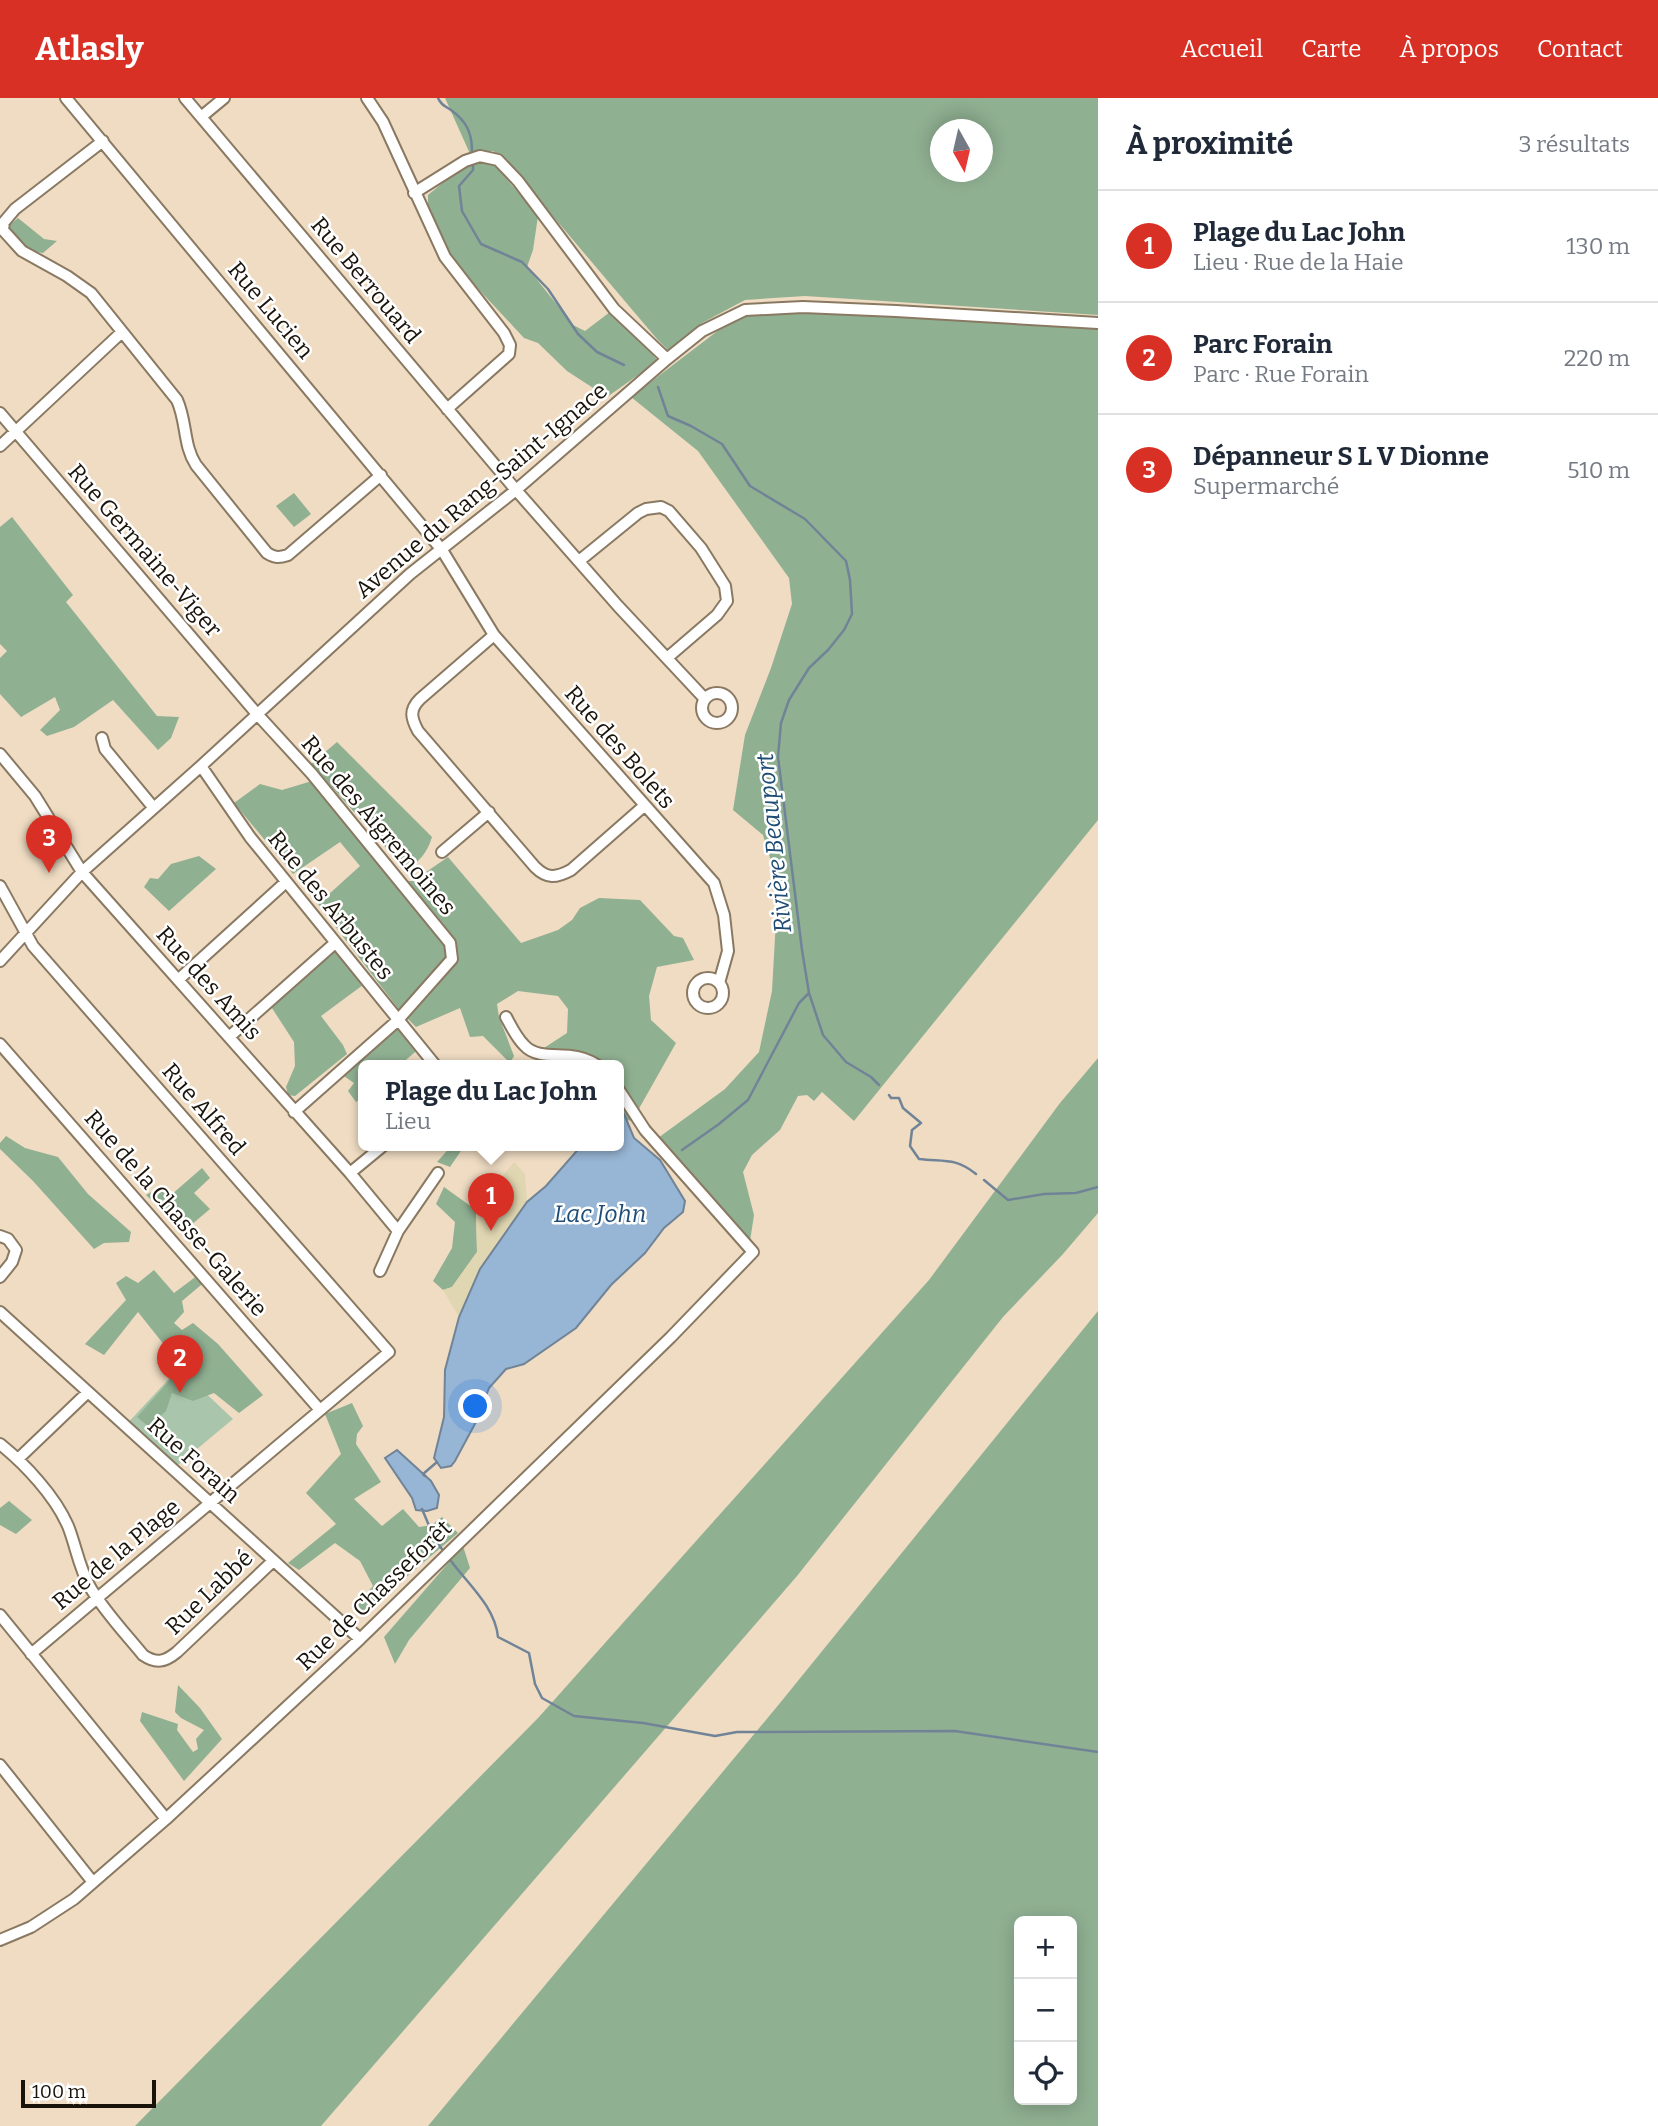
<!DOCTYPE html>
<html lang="fr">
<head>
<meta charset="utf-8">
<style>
  :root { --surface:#fff; --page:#f2f2f3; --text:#1f2937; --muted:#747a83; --line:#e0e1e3; --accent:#d93025 }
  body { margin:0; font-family:Bitter,serif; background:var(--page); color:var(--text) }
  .controls { position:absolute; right:21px; bottom:21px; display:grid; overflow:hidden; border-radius:10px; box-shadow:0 4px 18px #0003 }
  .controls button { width:63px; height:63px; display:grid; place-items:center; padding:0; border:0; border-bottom:2px solid var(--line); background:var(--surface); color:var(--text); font:35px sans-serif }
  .compass { position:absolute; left:930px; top:21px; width:63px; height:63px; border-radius:50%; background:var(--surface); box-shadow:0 4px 18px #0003; rotate:172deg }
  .scale { position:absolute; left:21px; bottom:18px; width:135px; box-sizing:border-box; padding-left:7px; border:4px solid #19130a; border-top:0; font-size:19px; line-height:24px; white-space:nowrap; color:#19130a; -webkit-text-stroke:5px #fff; paint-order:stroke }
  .you { position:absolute; left:476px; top:1309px; width:24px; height:24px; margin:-18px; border:5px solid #fff; border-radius:50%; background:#1a73e8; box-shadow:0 0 0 10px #1a73e833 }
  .badge { display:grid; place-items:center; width:46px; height:46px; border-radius:50%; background:var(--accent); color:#fff; font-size:23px; font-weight:700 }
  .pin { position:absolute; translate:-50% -58px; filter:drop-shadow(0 2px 4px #0008) }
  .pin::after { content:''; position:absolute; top:37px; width:24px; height:21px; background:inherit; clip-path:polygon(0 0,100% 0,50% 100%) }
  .popup { position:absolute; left:358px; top:962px; width:266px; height:91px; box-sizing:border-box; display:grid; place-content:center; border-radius:10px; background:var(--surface); filter:drop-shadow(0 2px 5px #0005); font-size:23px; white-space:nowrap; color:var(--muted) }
  .popup b { font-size:26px; color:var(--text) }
  .popup::after { content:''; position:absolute; left:50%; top:100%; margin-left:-14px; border:14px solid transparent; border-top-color:var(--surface) }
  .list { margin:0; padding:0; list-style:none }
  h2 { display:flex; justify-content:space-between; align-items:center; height:91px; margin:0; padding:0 28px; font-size:30px }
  h2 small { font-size:23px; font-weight:400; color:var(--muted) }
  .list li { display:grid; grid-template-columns:46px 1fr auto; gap:21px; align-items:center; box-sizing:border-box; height:112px; padding:0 28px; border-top:2px solid var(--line) }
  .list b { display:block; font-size:26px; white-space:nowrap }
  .list p { margin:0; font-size:23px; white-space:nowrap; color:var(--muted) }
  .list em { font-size:23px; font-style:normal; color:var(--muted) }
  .icon { flex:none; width:38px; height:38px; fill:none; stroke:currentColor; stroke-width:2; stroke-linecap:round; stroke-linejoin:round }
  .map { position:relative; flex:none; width:1098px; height:2028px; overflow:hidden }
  header { display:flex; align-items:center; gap:42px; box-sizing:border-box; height:98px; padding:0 35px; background:var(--accent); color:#fff }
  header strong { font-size:33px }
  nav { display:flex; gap:38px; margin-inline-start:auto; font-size:24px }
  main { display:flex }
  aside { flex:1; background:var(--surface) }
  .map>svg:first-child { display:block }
</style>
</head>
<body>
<header>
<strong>Atlasly</strong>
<nav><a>Accueil</a><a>Carte</a><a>À propos</a><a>Contact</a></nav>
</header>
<main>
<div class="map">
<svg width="1098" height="2028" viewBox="0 0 1098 2028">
  <rect width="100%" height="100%" fill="#efdcc3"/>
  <!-- green -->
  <path fill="#a9c5ab" d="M179,1270l54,51 -60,50 -48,-43z"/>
  <!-- forest -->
  <path fill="#90b092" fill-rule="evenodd" d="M445,0h653v217l-293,-19 -60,4 -43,23 -30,31 -15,-15 -151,-178 -13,-10 -22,5zM940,32h42v42h-42z
    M483,61l11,5 44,52 -5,34 -6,17 46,58 12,6 29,-22 44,52 -51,36 -40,-26 -29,-28 -14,-5 -68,-73 -28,-60v-10l34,-28z
    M18,120l26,21 13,2 -14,12 -13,-2 -25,-22z
    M803,209l295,16v497l-244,301 -32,-29 -8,9 -7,-6 -9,1 -18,34 -28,25 -9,17 11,43 -4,26 -92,-103 67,-49 34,-37 13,-61 6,-107 -15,-49 -30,-25 12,-75 26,-67 21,-64 -3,-26 -91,-127 -67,-54 114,-87z
    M294,395l17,21 -17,13 -18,-21z
    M12,419l61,78 -7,7 91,114 22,1 -8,21 -13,12 -45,-50 -39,27 -27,9 -7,-6 20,-20 -5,-13 -34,20 -21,-23v-36l7,-7 -7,-7v-117z
    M337,644l95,95c-5,16 -12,24 -26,33l-95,-106z
    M312,683l87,100h14l35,-24 73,86 37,-13 14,-10 8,-12 19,-10 41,2 34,36 9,2 11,22 -37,7 -8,29 2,24 25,23 -44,78 -13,-3v-53h-48l-8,-9 -19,-8 23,-15 1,-24 -10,-13 -40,-5 -21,13 2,13 15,39 -4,7 -27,-27 -13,1 -10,-29 -44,19 -16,-16 -82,-107 42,-38 -20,-24 -47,32 -59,-71 26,-19 22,6z
    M199,758l17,13 -47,42 -25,-24 6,-9 8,1 13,-15z
    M334,844l33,40 -46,34 22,29 4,9 -52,42 -7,-1 -2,-8 9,-21 -1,-24 -24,-37z
    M395,923l26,26 -21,18h-37v32l-7,5 -8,-11 6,-8 -16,-11z
    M1098,960v155l-35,41 -60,63 -206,259 -476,550h-186l404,-409 390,-437 131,-177z
    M6,1038l19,12 33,9 30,37 43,38 -2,10 -25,1 -10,6 -61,-68 -33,-32v-6z
    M452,1047h13l-15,22 -13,-5z
    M202,1070l8,10 -16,15 16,16 -26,22 -38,-36 11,-6 14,6z
    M444,1089l32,23 1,42 -25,35 -9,3 -10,-9 19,-33 3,-26 -19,-18z
    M154,1172l20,23 28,-21 5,8 -25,21 2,11 -10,11 8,7 11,-7 25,21 45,51 -24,18 -25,-20 -21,8 -21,-8 -6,18 -17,16 -12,-10 33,-37 -13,-17 12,-12 -31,-39 -34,43 -19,-11 41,-44 -10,-17 10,-7 12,7z
    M1098,1213v815h-670l352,-423zM1019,1823h53v179h-53z
    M352,1305l11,23 -6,8 -1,10 25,38 -27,17 28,27 21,-17 16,18 13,-2 10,-8 16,16 -95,81 -8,-8 18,-20 -13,-25 -25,-18 -36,27 -11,-7 48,-39 -30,-31 35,-39 -16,-40z
    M9,1403l23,19 -16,14 -16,-9v-17z
    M463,1448l7,22 -61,72 -14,24 -11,-27z
    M178,1587l22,23 22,31 -38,42 -44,-60 2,-9 36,12 -1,6 16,22 5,-3 -2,-10 8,-9 -23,-12 -6,-6z"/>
  <!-- sand -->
  <path fill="#e0d6b1" d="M514,1064l11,12 2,28 -47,67 -21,48 -16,-27 9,-3 25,-35 -1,-42z"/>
  <!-- water -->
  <path fill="#97b5d4" stroke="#718497" stroke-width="2" d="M624,1016l10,24 26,22 25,41 -2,11 -19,16 -19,25 -34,32 -35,43 -52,36 -18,5 -17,19 -12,32 -22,41 -4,5 -10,2 -7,-10 10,-41 1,-47 14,-53 21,-48 47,-67 19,-16 36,-41h37v-30z
    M397,1352l34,31 8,14 -2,13 -10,3 -11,-1 -4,-12 -27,-40z"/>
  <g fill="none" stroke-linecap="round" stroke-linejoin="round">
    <!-- stream -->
    <path stroke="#718497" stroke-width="2.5" d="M438,0c3,7 7,8 13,12 15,11 21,22 21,41
      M473,68v4l-14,16 3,25 19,33 41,18 26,27 30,45 19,18 27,13
      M658,289l10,29 23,10 31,18 28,42 55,33 41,42 4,19 2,34 -8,16 -16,20 -19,18 -20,32 -8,23 -3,34 24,193 7,43 14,42 23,27 25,15 8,8
      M889,997l2,3h8l4,10 18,15 -9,7 -2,16 9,13c24,3 36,-2 57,15
      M682,1052l37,-26 29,-24 51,-97 10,-10
      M984,1082l24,20 36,-6 32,-1 22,-6
      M425,1378l-2,-2 14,-12
      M422,1411l14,33 6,7
      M451,1463c18,24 44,46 47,76l31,16 6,31 7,14 32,18 69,7 72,13 22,-4 218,-1 143,21"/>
    <!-- street casing -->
    <g stroke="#8a7962" stroke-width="14">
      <path id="street" d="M66,0l376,452 52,85 220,248 10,32 4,36 -9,32
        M185,0l331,392 102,116 87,93
        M367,0l16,24 62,135 59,76 6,12 -1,9 -62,55
        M201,19l23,-19
        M103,43l-88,68 -11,13 -1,8 19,21 45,25 24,17 86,107c10,22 6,45 19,65l71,88c8,5 12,5 21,2l93,-80
        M414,95l51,-32 15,-5 18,4 20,21 96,128 53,50
        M0,315l257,301 55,60 138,169 2,16 -55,62 -103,91
        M0,348l122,-114
        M579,463l59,-48 8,-4 15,-2 8,4 32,37 24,38 2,15 -10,14 -50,43
        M494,537l-74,64c-11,11 -9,19 -2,32l117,136c12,12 21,11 36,3l73,-64
        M702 610a15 15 0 1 1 30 0a15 15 0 1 1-30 0Z
        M102,640l3,11 48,58
        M0,656l35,42 47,76 268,301 48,58
        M201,668l49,71 185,228
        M442,754l47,-40
        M0,788l33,60 356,406 -358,302
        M0,863l82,-89 119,-106 209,-192 106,-84 151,-131 35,-28 43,-21 58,-3 93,4 202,12
        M693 895a15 15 0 1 1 30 0a15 15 0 1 1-30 0Z
        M178,882l108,-98
        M506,919c5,9 10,20 18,28 11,13 32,9 47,11 10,1 18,4 26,9
        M229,939l106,-94
        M0,946l320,366
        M350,1075l34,-28
        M0,1138l8,3 8,11 -4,12 -12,15
        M380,1173l18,-40 40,-58
        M0,1214l360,327
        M0,1346c25,20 55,52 68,82 8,20 11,42 22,61 14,24 35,46 53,68 13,9 22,7 34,-3l96,-91
        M18,1361l69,-66
        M0,1517l166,204
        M0,1667l92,116
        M0,1842l31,-13 43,-28 92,-80 194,-180 311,-302 82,-85 -108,-122 -26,-40"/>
    </g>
    <!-- street -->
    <use href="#street" stroke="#fff" stroke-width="10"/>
  </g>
  <g text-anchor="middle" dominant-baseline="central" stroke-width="5" stroke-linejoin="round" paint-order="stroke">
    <!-- street labels -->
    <g font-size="23" fill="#19130a" stroke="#fff">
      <text transform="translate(366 182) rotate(50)">Rue Berrouard</text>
      <text transform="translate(271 212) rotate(50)">Rue Lucien</text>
      <text transform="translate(481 392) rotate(-40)">Avenue du Rang-Saint-Ignace</text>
      <text transform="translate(145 452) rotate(49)">Rue Germaine-Viger</text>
      <text transform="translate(620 649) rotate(49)">Rue des Bolets</text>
      <text transform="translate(379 727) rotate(50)">Rue des Aigremoines</text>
      <text transform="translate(331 807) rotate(51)">Rue des Arbustes</text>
      <text transform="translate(209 885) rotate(48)">Rue des Amis</text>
      <text transform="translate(204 1011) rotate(49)">Rue Alfred</text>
      <text transform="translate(176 1115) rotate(49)">Rue de la Chasse-Galerie</text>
      <text transform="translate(194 1362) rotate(42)">Rue Forain</text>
      <text transform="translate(116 1456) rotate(-40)">Rue de la Plage</text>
      <text transform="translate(209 1494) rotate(-44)">Rue Labbé</text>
      <text transform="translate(374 1497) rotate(-44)">Rue de Chasseforêt</text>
    </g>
    <!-- water labels -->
    <g font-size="24" font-style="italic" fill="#1f4c75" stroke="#fff">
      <text transform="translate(774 745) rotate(-96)">Rivière Beauport</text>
      <text x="600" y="1116">Lac John</text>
    </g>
  </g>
</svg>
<div class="controls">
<button>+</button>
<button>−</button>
<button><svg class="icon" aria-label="locate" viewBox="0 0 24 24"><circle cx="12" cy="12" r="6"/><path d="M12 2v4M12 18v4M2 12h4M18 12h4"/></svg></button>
</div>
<svg class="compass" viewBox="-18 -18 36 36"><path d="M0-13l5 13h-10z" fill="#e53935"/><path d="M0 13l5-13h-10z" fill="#747a83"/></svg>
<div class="scale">100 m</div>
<div class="you"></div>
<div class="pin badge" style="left:491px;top:1133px">1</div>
<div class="popup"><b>Plage du Lac John</b>Lieu</div>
<div class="pin badge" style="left:180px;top:1295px">2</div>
<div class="pin badge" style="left:49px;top:775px">3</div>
</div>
<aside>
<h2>À proximité<small>3 résultats</small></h2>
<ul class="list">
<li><span class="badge">1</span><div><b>Plage du Lac John</b><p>Lieu · Rue de la Haie</p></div><em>130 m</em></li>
<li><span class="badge">2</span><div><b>Parc Forain</b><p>Parc · Rue Forain</p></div><em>220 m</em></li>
<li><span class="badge">3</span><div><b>Dépanneur S L V Dionne</b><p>Supermarché</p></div><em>510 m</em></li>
</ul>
</aside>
</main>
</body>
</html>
